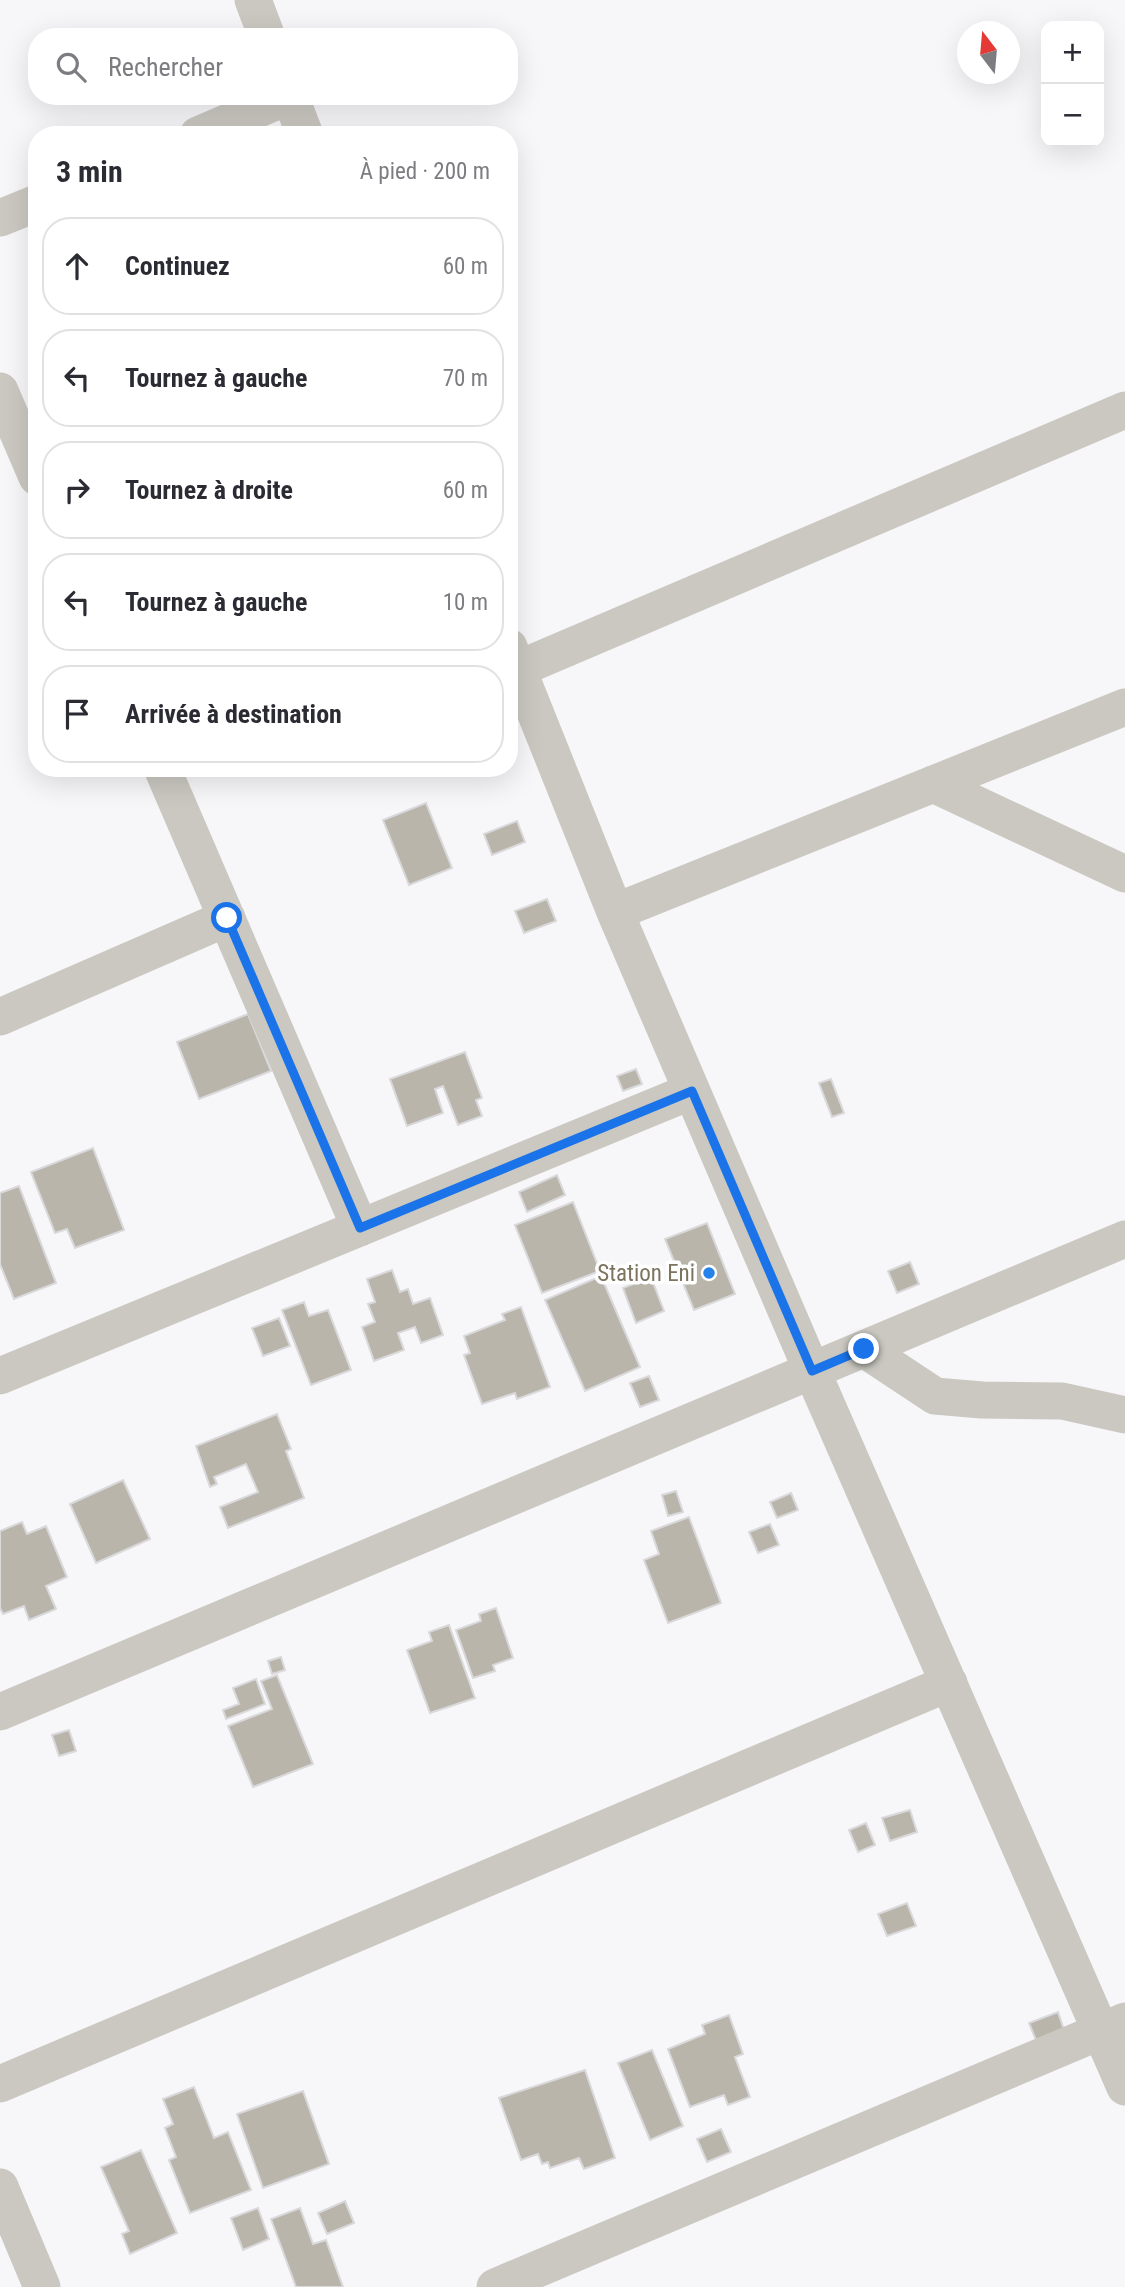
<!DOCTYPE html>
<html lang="fr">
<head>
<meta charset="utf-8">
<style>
  :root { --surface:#fff; --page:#f2f2f3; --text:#2b2b33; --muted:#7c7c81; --line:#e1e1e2 }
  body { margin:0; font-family:"Roboto Condensed",sans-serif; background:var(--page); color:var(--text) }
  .controls { position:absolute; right:21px; top:21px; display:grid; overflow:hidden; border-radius:14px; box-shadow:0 7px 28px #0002 }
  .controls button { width:63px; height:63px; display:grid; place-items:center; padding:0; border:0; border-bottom:2px solid var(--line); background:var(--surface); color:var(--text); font:35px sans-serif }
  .compass { position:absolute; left:957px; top:21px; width:63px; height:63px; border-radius:50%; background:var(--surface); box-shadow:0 7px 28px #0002; rotate:344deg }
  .stop { position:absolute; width:21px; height:21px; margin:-16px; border:5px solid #1a73e8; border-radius:50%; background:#fff }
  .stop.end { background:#1a73e8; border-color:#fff; box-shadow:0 2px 7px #0008 }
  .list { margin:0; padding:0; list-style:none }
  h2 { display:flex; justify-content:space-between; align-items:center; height:91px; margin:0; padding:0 28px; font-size:30px }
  h2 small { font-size:23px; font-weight:400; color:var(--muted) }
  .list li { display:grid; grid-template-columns:46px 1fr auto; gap:21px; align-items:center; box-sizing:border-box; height:98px; margin:0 14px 14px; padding:0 14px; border:2px solid var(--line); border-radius:28px }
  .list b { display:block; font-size:26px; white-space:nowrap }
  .list em { font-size:23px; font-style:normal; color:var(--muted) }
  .icon { flex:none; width:38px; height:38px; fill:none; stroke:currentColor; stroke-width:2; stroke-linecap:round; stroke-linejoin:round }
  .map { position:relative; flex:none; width:1125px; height:2287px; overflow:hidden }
  .search { position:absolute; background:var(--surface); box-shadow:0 7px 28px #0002; left:28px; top:28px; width:490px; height:77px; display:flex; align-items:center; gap:18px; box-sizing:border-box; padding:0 24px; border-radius:28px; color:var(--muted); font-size:26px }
  .panel { position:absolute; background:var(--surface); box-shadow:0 7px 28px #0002; left:28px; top:126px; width:490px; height:651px; border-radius:28px }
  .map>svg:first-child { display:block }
</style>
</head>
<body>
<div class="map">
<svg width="1125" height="2287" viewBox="0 0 1125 2287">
  <rect width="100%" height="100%" fill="#f7f6f9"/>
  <!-- building -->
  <path fill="#bab5ab" stroke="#d9d8db" stroke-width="2" d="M426,803l26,65 -43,17 -26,-65z
    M517,821l8,21 -33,13 -8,-21z
    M547,899l9,22 -32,12 -9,-22z
    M248,1014l23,57 -72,28 -22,-57z
    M465,1052l17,46 -6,2 6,16 -24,9 -15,-39 -8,3 8,24 -36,13 -17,-47z
    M636,1069l6,15 -19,7 -6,-15z
    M831,1079l13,34 -12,4 -13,-34z
    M93,1148l31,82 -49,18 -8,-19 -12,4 -24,-61z
    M557,1175l8,20 -38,17 -8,-20z
    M19,1186l37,97 -42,16 -14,-35v-71z
    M573,1202l27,69 -58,22 -27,-68z
    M707,1223l28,71 -41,16 -29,-71z
    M910,1262l9,22 -22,9 -9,-22z
    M392,1270l8,22 8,-3 5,15 17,-6 13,37 -22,8 -6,-16 -17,6 6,17 -30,11 -12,-34 13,-5 -7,-18 7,-2 -8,-23z
    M601,1276l39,91 -55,24 -40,-91z
    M651,1277l13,34 -28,12 -13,-35z
    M304,1302l5,14 19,-6 23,60 -40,15 -29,-75z
    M521,1307l29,80 -33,12 -2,-6 -33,11 -18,-49 6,-2 -6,-17 41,-16 -3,-6z
    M279,1318l11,28 -27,10 -11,-28z
    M649,1376l10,24 -19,7 -10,-24z
    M277,1414l14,35 -5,2 18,47 -76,30 -8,-21 38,-15 -12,-28 -32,13 3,7 -7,3 -14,-41z
    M123,1480l27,59 -54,24 -26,-59z
    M676,1491l7,21 -15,4 -6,-21z
    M791,1493l7,17 -21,8 -7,-16z
    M689,1517l32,86 -53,20 -24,-63 15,-6 -8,-23z
    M22,1522l5,12 19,-8 21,51 -21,9 10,23 -27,11 -5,-14 -21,8 -3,-6v-77z
    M770,1524l9,21 -21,8 -9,-21z
    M496,1608l17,50 -20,7 2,6 -22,7 -17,-48 25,-9 -2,-7z
    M449,1625l26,73 -45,15 -23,-63 25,-9 -3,-9z
    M281,1657l4,13 -13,4 -4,-13z
    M277,1675l36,89 -60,23 -25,-61 44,-17 -11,-28z
    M256,1679l9,25 -39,15 -3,-9 16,-6 -6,-16z
    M69,1730l7,21 -17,5 -7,-21z
    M910,1810l7,22 -27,9 -8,-23z
    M866,1823l9,22 -17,7 -9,-22z
    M907,1903l9,23 -29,10 -9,-22z
    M1058,2012l6,18 -28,10 -7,-17z
    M729,2015l14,39 -8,3 15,40 -22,8 -4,-10 -34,12 -22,-58 37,-15 -3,-9z
    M652,2050l31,76 -33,14 -32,-77z
    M585,2070l30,88 -31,11 -5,-11 -29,10 -2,-6 -6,2 -4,-10 -17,6 -22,-62z
    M194,2087l20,51 14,-6 23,58 -61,23 -21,-53 7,-3 -11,-29 8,-4 -10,-25z
    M303,2091l26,73 -66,24 -26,-74z
    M721,2129l10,23 -24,10 -10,-23z
    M141,2150l36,83 -47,21 -8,-20 7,-3 -28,-64z
    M345,2201l9,22 -27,11 -9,-21z
    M258,2208l11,31 -26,11 -12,-32z
    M300,2208l13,36 13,-4 17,47h-47l-25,-68z"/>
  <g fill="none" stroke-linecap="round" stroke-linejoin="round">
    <!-- minor -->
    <path stroke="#cac8c1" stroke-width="37" d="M253,0l14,37
      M290,96l15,39
      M198,135l91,-39
      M0,218l37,-15
      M0,391l37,86
      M509,647l106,265 197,459 313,716
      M518,669l607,-259
      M162,768l198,460
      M933,784l192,90
      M615,912l510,-205
      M0,1017l227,-99
      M864,1349l71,47 47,4 80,1 63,14
      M0,1376l692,-285
      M0,1712l1125,-473
      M0,2084l949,-401
      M0,2187l42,100
      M495,2287l630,-266"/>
  </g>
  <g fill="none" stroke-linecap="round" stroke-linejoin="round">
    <!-- route -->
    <path stroke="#1a73e8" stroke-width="9" d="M227,918l133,310 332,-137 120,280 52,-22"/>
  </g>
  <!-- markers -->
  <circle fill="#2582ea" stroke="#fff" stroke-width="2.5" cx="709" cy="1273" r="7"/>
  <g text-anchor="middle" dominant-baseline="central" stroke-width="7" stroke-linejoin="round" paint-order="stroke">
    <!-- poi labels -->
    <g font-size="23" fill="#7c745e" stroke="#fff" text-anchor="end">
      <text x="695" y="1273">Station Eni</text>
    </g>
  </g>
</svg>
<div class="controls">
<button>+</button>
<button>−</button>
</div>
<svg class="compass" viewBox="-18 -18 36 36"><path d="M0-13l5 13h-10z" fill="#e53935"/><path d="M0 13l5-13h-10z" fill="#7c7c81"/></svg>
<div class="stop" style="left:227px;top:918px"></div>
<div class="stop end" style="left:864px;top:1349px"></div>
<div class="search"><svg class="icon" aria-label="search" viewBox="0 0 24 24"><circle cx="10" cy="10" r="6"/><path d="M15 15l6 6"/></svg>Rechercher</div>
<section class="panel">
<h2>3 min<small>À pied · 200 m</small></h2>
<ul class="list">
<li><svg class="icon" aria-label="ahead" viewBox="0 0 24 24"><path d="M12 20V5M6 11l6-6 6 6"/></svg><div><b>Continuez</b></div><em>60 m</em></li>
<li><svg class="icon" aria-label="left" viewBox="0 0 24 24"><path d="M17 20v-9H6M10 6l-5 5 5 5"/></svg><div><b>Tournez à gauche</b></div><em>70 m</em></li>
<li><svg class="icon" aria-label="right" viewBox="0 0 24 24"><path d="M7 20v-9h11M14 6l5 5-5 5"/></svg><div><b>Tournez à droite</b></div><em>60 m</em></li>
<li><svg class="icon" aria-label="left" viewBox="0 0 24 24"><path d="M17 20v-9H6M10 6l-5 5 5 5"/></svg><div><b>Tournez à gauche</b></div><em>10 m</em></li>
<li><svg class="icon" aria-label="arrive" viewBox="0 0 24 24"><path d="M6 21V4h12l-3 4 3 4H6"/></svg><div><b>Arrivée à destination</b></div></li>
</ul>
</section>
</div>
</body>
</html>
